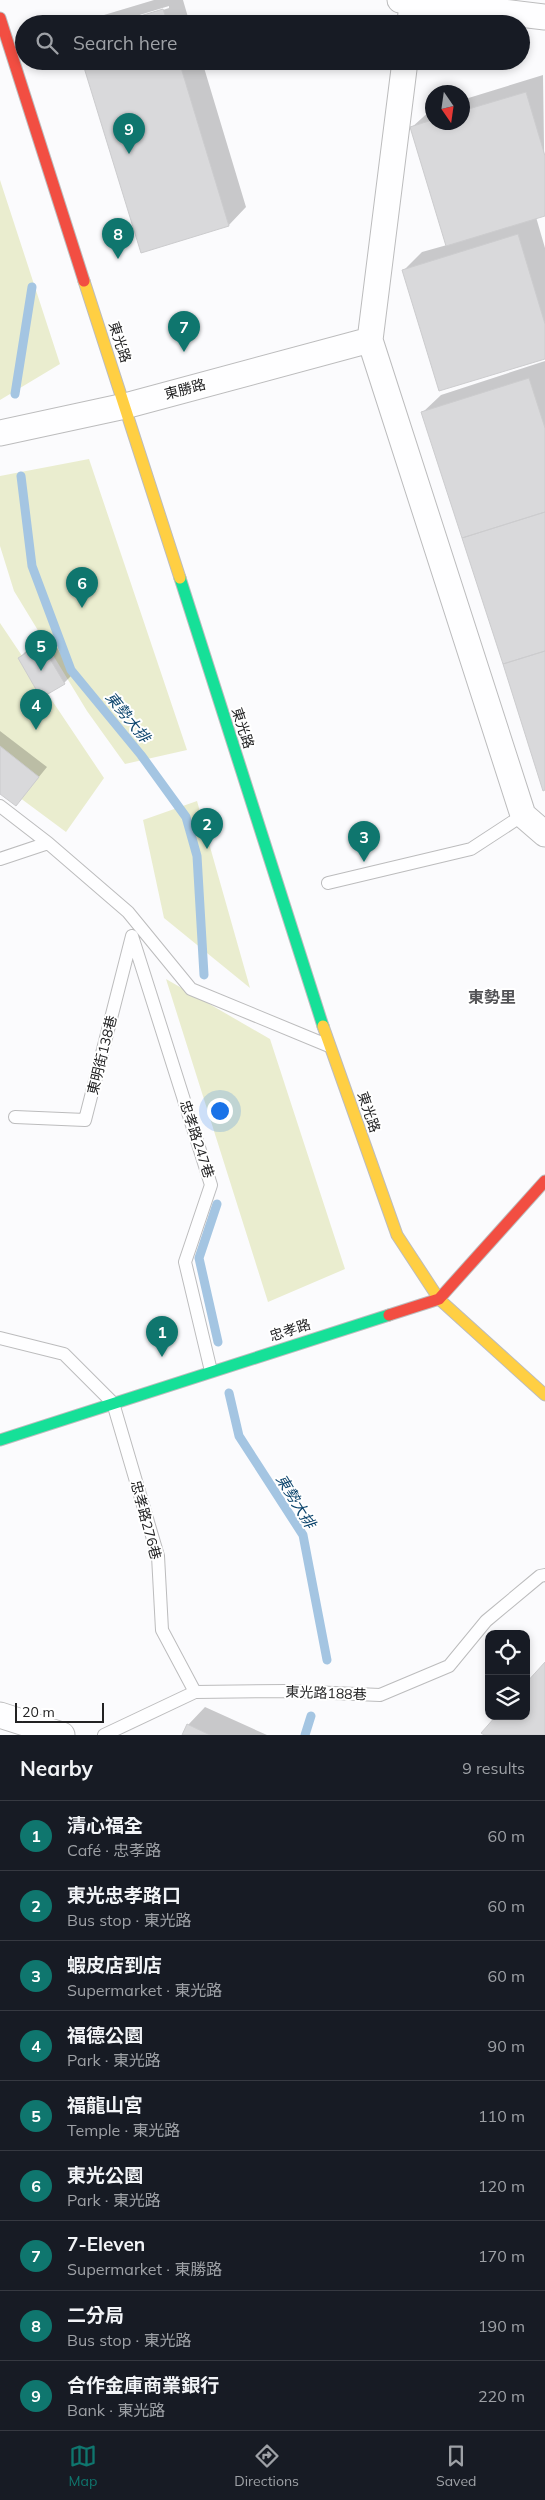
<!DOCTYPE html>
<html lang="en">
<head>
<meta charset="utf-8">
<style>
  :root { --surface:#171b24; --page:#20242c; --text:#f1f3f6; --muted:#9ea1a6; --line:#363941; --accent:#0f766e }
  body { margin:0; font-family:Mulish,"Noto Sans TC",sans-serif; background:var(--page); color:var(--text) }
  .controls { position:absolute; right:15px; bottom:15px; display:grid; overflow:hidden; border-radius:10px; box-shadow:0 2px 8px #0003 }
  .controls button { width:45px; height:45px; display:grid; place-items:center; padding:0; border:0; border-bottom:1px solid var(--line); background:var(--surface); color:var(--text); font:25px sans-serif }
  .compass { position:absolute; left:425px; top:85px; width:45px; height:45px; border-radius:50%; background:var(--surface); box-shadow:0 2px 8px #0003; rotate:167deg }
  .scale { position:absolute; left:15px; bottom:12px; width:89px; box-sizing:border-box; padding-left:5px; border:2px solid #222223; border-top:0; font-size:14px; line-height:18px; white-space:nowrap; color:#222223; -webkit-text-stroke:4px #fff; paint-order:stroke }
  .you { position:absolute; left:219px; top:1110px; width:18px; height:18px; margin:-12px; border:4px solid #fff; border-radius:50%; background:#1a73e8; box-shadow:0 0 0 8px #1a73e833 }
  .badge { display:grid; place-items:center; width:32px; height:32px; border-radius:50%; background:var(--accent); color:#fff; font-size:16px; font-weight:700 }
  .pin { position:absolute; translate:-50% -41px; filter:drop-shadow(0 1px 2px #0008) }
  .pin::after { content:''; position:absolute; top:26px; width:18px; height:15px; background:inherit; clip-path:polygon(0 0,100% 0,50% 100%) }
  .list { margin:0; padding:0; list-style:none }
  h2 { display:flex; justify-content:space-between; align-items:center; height:65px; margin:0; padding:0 20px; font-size:21px }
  h2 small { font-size:16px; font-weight:400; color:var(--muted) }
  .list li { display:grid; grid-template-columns:32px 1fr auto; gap:15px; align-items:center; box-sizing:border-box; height:70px; padding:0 20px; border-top:1px solid var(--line) }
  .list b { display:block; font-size:19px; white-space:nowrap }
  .list p { margin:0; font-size:16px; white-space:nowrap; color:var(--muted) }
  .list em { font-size:16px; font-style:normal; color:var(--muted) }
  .icon { flex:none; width:28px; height:28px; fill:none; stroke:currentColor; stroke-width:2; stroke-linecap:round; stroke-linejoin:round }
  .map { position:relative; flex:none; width:545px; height:1735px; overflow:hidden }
  .search { position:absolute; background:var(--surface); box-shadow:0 2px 8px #0003; left:15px; right:15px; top:15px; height:55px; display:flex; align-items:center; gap:12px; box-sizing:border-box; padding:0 18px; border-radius:28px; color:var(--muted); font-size:19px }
  .sheet { height:695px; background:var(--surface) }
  nav { display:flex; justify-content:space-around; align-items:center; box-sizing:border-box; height:70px; border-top:1px solid var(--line); background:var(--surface); font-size:14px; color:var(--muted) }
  nav a { display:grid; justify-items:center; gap:2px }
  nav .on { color:var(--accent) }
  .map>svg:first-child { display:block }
</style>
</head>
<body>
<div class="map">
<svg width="545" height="1735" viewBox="0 0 545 1735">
  <rect width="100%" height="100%" fill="#fbfbfd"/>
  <!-- green -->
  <path fill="#eaedcf" d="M0,180l60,184 -60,36z
    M89,459l98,291 -62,14 -38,-53 -73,-120 -14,-45v-70z
    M0,623l104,155 -38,54 -66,-49z
    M197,801l53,187 -86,-70 -21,-98z
    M166,979l104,60 75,230 -77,33z"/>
  <!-- shadow -->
  <path fill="#0003" d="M154,0h29l7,24h-71l50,-16v-2l-59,18h-21l5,-6z
    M84,61h118l44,146 -17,18z
    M543,75l2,140 -9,2 9,31v110l-141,-88 18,-18 25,-7 -36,-117 21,-19v13h30v-22z
    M545,361v428l-122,-377 18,-17z
    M50,636l23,38 -9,9 -45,-25 9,-9z
    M0,731l47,36 -31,38 -16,-13z
    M205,1707l62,28h-84l5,-10z"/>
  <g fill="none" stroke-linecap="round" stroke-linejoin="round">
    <!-- stream -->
    <path stroke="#a4c5e2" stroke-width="9" d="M15,394l17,-107
      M21,476l11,90 39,104 70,85 45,62 11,39 7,119
      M217,1204l-18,54 19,84
      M229,1393l10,43 64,99 24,125
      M305,1735l6,-19"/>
  </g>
  <!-- building -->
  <path fill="#d9d9db" stroke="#ccccce" d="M163,9l5,15h-54z
    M82,61h97l50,165 -88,27z
    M526,92l19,64v60l-99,30 -36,-119 22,-7v2h30v-11z
    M518,234l27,90v35l-106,32 -37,-121z
    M529,378l16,50v84l-83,26 -41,-126z
    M545,512v139l-42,13 -41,-126z
    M41,644l24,40 -24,14 -23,-40z
    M545,651v139l-2,1 -40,-127z
    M0,746l39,31 -23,29 -16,-12z
    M545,1662v73h-61l-3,-2 15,-17h30v-33z
    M187,1724l23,11h-28z"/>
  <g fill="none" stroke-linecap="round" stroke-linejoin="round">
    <!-- lane casing -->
    <g stroke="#bcbcbd" stroke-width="14">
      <path id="lane" d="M0,806l48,37 80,69 63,77 138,57
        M0,859l48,-16
        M328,883l143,-34 52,-34
        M132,936l79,249 -26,77 26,109
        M15,1117l70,3 47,-184
        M0,1338l64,16 49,49 45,153 4,74 33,62
        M104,1735l91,-43 92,-1 93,4 69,-29 37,-45 54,-45 5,-1"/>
    </g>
    <!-- street casing -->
    <g stroke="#bcbcbd" stroke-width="27">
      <path id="street" d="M400,0l145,17
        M410,24l2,-23
        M405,61l-35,279 153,475 22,19
        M0,433l125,-27 245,-66
        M0,1715l62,20"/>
    </g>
    <!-- fast casing -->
    <g stroke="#bcbcbd" stroke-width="13">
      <path id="fast" d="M180,578l143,448
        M0,1440l389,-125"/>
    </g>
    <!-- slow casing -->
    <g stroke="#bcbcbd" stroke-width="13">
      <path id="slow" d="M84,281l96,297
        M323,1026l74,209 42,64 106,96"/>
    </g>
    <!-- jam casing -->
    <g stroke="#bcbcbd" stroke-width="13">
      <path id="jam" d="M0,18l84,263
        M389,1315l50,-16 106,-118"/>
    </g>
    <!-- lane -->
    <use href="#lane" stroke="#fefeff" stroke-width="12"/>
    <!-- street -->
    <use href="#street" stroke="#fefeff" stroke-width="25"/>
    <!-- fast -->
    <use href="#fast" stroke="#16e098" stroke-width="11"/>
    <!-- slow -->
    <use href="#slow" stroke="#ffcf43" stroke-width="11"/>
    <!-- jam -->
    <use href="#jam" stroke="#f24e42" stroke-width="11"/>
  </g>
  <g text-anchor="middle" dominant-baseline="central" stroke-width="4" stroke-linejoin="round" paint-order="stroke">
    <!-- street labels -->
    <g font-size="14" fill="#222223" stroke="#fff">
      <text transform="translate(120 342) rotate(72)">東光路</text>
      <text transform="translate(185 389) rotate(-15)">東勝路</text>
      <text transform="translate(243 728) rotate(72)">東光路</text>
      <text transform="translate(102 1055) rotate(-76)">東明街138巷</text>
      <text transform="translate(369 1112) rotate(71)">東光路</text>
      <text transform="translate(197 1139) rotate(72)">忠孝路247巷</text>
      <text transform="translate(290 1330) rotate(-18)">忠孝路</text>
      <text transform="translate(146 1520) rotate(75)">忠孝路276巷</text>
      <text transform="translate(326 1693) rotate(2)">東光路188巷</text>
    </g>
    <!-- water labels -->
    <g font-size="15" font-style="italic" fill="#0e466e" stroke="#fff">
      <text transform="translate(128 717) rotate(51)">東勢大排</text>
      <text transform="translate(296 1501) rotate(58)">東勢大排</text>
    </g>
    <!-- quarter labels -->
    <g font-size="16" font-weight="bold" fill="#535356" stroke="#fff">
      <text x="492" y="997">東勢里</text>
    </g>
  </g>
</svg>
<div class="controls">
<button><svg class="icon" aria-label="locate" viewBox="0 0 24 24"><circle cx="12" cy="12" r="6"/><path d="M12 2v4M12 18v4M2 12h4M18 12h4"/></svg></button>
<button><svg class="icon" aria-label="layers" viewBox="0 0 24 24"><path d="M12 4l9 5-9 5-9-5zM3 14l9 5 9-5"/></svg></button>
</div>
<svg class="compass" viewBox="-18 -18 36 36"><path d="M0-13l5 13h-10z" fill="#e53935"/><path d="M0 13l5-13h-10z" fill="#9ea1a6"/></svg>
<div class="scale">20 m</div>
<div class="you"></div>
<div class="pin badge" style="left:162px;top:1357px">1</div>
<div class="pin badge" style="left:207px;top:849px">2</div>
<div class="pin badge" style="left:364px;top:862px">3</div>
<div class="pin badge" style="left:36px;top:730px">4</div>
<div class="pin badge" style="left:41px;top:671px">5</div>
<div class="pin badge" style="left:82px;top:608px">6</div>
<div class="pin badge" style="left:184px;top:352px">7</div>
<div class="pin badge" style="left:118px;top:259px">8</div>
<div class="pin badge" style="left:129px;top:154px">9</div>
<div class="search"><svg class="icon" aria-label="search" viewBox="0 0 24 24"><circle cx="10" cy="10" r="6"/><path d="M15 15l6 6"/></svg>Search here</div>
</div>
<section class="sheet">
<h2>Nearby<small>9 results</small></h2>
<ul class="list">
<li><span class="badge">1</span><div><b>清心福全</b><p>Café · 忠孝路</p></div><em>60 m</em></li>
<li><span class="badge">2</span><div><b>東光忠孝路口</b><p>Bus stop · 東光路</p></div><em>60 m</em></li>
<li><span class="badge">3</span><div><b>蝦皮店到店</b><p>Supermarket · 東光路</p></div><em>60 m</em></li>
<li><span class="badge">4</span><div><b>福德公園</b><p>Park · 東光路</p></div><em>90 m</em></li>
<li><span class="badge">5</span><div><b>福龍山宮</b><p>Temple · 東光路</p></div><em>110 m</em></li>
<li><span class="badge">6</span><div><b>東光公園</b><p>Park · 東光路</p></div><em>120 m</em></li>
<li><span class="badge">7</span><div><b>7-Eleven</b><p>Supermarket · 東勝路</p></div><em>170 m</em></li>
<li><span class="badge">8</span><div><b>二分局</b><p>Bus stop · 東光路</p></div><em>190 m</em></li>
<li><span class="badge">9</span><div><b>合作金庫商業銀行</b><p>Bank · 東光路</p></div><em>220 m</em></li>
</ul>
</section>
<nav>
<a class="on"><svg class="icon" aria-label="map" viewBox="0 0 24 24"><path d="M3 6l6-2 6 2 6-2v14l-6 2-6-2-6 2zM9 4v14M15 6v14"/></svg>Map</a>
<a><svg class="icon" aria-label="directions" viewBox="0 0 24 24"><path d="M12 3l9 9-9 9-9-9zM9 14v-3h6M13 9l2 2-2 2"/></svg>Directions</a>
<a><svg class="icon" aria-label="saved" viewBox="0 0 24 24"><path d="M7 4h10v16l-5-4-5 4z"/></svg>Saved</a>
</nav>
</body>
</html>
